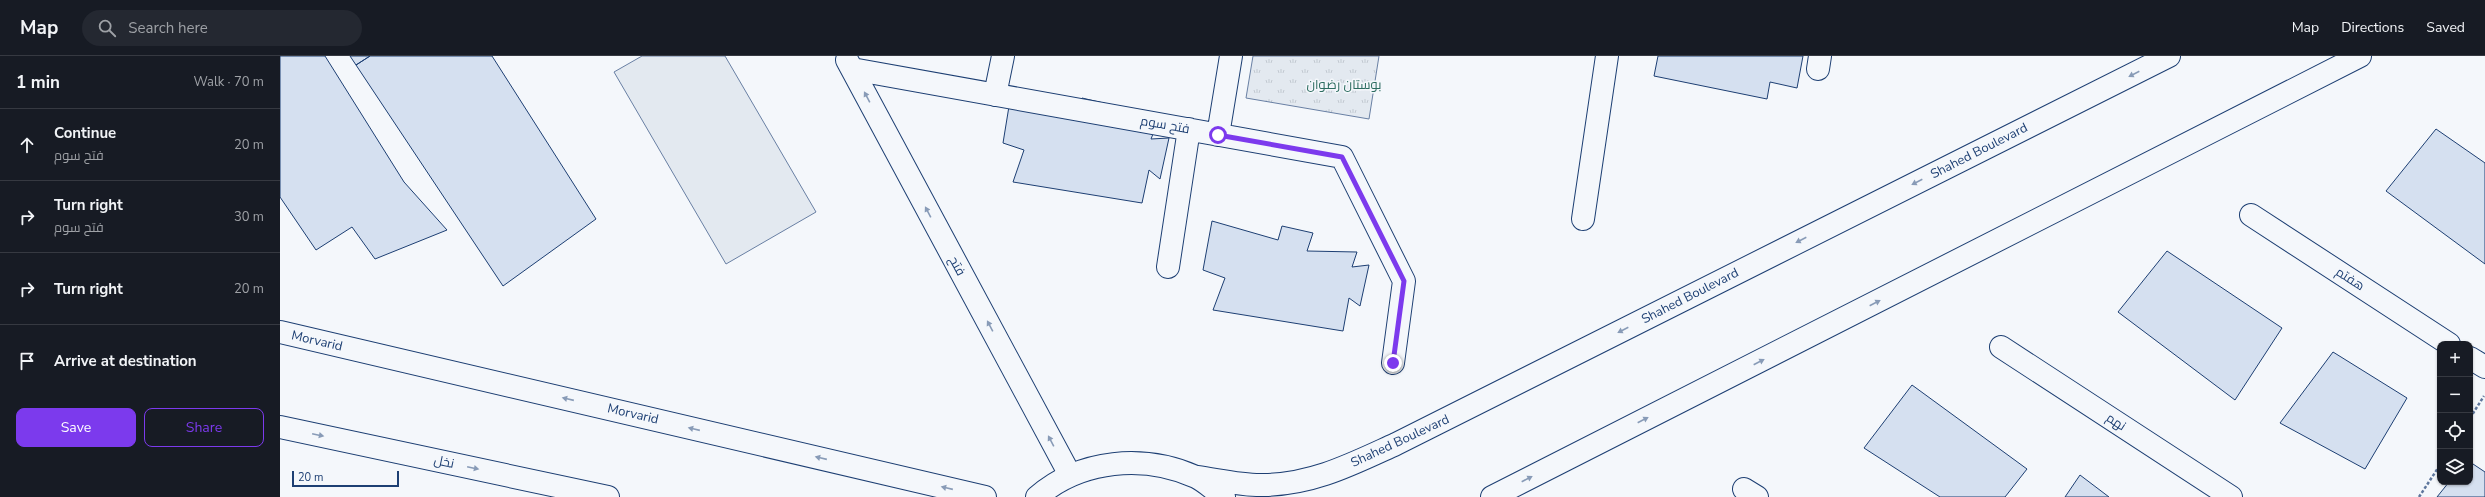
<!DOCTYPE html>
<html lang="en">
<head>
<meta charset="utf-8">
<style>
  :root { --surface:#171b24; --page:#242831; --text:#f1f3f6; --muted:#9ea1a6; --line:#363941; --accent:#7c3aed }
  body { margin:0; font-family:"Nunito Sans",Cairo,sans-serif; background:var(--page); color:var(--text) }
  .controls { position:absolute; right:12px; bottom:12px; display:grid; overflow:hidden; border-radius:8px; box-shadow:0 1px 3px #0004 }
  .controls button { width:36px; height:36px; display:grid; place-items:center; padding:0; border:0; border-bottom:1px solid var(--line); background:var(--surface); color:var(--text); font:20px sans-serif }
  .scale { position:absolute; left:12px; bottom:10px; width:107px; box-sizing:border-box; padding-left:4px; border:2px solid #1d3f73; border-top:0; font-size:11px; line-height:14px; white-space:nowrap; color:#1d3f73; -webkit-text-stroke:3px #f4f7fb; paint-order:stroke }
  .stop { position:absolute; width:12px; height:12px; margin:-9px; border:3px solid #7c3aed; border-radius:50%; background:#fff }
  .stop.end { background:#7c3aed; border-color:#fff; box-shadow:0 1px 4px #0008 }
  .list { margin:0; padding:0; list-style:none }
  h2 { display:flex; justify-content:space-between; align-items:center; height:52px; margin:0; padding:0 16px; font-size:17px }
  h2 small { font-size:13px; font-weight:400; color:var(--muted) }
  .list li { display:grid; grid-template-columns:26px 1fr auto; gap:12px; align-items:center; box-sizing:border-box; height:72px; padding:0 16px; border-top:1px solid var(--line) }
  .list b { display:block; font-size:15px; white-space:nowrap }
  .list p { margin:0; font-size:13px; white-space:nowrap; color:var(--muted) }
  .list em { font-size:13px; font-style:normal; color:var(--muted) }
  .actions { display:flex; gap:8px; padding:12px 16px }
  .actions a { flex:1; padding:9px 0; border:1px solid var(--accent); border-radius:8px; text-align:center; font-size:14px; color:var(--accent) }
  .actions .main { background:var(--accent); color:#fff }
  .icon { flex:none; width:22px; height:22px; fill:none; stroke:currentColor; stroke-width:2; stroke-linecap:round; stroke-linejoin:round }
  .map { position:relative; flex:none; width:2205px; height:441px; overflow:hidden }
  header { display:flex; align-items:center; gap:24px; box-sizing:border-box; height:56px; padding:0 20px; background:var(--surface); border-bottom:1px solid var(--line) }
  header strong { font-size:19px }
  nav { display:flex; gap:22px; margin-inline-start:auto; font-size:14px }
  .search { width:280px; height:36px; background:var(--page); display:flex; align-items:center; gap:10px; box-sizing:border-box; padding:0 14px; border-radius:22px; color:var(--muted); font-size:15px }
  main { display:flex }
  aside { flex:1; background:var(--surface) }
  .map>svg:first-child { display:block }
</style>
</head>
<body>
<header>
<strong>Map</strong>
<div class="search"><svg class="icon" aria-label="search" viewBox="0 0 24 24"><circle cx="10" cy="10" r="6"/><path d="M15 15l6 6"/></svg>Search here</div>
<nav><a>Map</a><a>Directions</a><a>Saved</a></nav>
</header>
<main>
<aside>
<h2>1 min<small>Walk · 70 m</small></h2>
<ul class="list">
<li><svg class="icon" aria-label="ahead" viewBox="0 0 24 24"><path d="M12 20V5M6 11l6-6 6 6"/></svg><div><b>Continue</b><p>فتح سوم</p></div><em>20 m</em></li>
<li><svg class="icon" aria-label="right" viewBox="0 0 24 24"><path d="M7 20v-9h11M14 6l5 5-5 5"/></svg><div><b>Turn right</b><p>فتح سوم</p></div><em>30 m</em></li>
<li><svg class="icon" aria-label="right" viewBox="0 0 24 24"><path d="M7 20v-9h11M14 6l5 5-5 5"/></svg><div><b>Turn right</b></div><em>20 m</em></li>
<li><svg class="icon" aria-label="arrive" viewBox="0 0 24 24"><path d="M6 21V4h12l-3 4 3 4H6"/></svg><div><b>Arrive at destination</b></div></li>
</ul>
<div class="actions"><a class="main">Save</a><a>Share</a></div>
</aside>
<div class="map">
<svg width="2205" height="441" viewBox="0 0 2205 441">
  <defs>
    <pattern id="park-tufts" width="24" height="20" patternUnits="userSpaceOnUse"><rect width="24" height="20" fill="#e3e9f0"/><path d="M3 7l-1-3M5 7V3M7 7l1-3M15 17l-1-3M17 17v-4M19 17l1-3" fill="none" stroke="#c2c9d1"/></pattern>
  </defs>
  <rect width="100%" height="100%" fill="#f4f7fb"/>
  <!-- green -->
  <path fill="#e3e9f0" stroke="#687fa3" d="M362,0h83l91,156 -90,52 -112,-192z"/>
  <!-- park -->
  <path fill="url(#park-tufts)" stroke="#687fa3" d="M973,0h126l-10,63 -123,-21z"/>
  <!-- building -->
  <path fill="#d5e0f0" stroke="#1d3f73" d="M0,0h45l79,126 43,48 -72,29 -23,-32 -36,23 -36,-53z
    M70,0h20l-14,9z
    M90,0h122l104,163 -93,67 -147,-221z
    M1378,0h145l-6,32 -27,-6 -3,17 -113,-23z
    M731,38l67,18 4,-14 30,7 45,19 -6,15 18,-1 -9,41 -11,-9 -7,33 -129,-21 11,-32 -21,-7z
    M2156,73l49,34v101l-99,-73z
    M932,165l66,19 4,-14 31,7 -6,18 50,1 -5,15 17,-2 -9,41 -11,-8 -6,33 -130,-21 12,-32 -22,-8z
    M1887,195l115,77 -47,72 -117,-88z
    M2053,296l74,46 -42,71 -85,-46z
    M1632,329l115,84 -22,28h-65l-76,-49z
    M2190,406l15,10v25h-48l12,-15h21z
    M1800,419l29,22h-44z"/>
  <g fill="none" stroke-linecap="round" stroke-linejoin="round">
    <!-- minor casing -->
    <g stroke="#1d3f73" stroke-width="24">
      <path id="minor" d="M567,4l223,415
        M572,13l490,88 62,124 -11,82
        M1538,13l2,-13
        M715,39l8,-39
        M938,79l13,-79
        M1971,159l198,129
        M1303,163l24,-163
        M888,211l21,-138
        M1721,291l230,150
        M2190,302l15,9
        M1464,433l13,8"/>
    </g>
    <!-- secondary casing -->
    <g stroke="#1d3f73" stroke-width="24">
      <path id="secondary" d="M0,276l705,165
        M0,371l328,70"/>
    </g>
    <!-- primary casing -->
    <g stroke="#1d3f73" stroke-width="24">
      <path id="primary" d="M917,421c22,3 46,9 67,8 50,-1 88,-21 132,-41l773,-388
        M757,441c44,-38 107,-43 159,-20 10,5 19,14 28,20
        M1212,441l868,-441"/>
    </g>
    <!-- path -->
    <path stroke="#5e769c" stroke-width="2.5" stroke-dasharray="3 2" stroke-linecap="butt" d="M2190,362l14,-22
      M2139,441l21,-32"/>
    <!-- minor -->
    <use href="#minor" stroke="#f4f7fb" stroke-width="22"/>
    <!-- secondary -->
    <use href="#secondary" stroke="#f4f7fb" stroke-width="22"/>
    <!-- primary -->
    <use href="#primary" stroke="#f4f7fb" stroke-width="22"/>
  </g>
  <!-- one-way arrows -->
  <defs><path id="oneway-solid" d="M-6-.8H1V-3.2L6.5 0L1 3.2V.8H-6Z"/></defs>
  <g fill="#889bb7">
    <use href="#oneway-solid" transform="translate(1854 18) rotate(153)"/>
    <use href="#oneway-solid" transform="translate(587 41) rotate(-118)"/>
    <use href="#oneway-solid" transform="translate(1637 126) rotate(153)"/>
    <use href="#oneway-solid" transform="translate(648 156) rotate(-118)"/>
    <use href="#oneway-solid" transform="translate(1521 184) rotate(153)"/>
    <use href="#oneway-solid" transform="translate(1595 247) rotate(-27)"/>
    <use href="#oneway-solid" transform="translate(710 270) rotate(-118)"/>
    <use href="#oneway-solid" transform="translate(1343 274) rotate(153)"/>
    <use href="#oneway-solid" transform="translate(1479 306) rotate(-27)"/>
    <use href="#oneway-solid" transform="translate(288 343) rotate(-167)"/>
    <use href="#oneway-solid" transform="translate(1363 364) rotate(-27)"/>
    <use href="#oneway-solid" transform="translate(414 373) rotate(-167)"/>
    <use href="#oneway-solid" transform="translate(38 379) rotate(12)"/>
    <use href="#oneway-solid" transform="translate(771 385) rotate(-118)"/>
    <use href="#oneway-solid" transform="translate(541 402) rotate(-167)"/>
    <use href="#oneway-solid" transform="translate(193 412) rotate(12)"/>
    <use href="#oneway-solid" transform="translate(1247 423) rotate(-27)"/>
    <use href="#oneway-solid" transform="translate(667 432) rotate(-167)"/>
  </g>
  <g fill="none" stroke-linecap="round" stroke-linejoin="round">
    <!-- route -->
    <path stroke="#7c3aed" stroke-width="5" d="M938,79l124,22 62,124 -11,82"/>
  </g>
  <g text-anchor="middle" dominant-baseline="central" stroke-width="3" stroke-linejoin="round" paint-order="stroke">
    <!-- park labels -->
    <g font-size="13" fill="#2c6c60" stroke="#f4f7fb">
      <text x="1064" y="29">بوستان رضوان</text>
    </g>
    <!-- street labels -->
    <g font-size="13" fill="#1d3f73" stroke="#f4f7fb">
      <text transform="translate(885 69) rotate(10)">فتح سوم</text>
      <text transform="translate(1699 95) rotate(-27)">Shahed Boulevard</text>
      <text transform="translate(677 210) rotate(62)">فتح</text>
      <text transform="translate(2070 223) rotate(33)">هفتم</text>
      <text transform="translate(1410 240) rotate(-27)">Shahed Boulevard</text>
      <text transform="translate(37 285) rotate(13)">Morvarid</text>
      <text transform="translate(353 358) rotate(13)">Morvarid</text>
      <text transform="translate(1836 366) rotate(33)">نهم</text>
      <text transform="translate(1120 385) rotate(-25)">Shahed Boulevard</text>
      <text transform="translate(164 406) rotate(12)">نخل</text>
    </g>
  </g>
</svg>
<div class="controls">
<button>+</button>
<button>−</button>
<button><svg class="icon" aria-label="locate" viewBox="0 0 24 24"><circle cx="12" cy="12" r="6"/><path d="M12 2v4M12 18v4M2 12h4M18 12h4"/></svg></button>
<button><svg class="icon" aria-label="layers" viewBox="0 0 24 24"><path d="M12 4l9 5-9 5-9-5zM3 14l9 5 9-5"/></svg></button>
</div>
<div class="scale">20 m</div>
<div class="stop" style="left:938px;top:79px"></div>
<div class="stop end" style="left:1113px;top:307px"></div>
</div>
</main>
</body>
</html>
